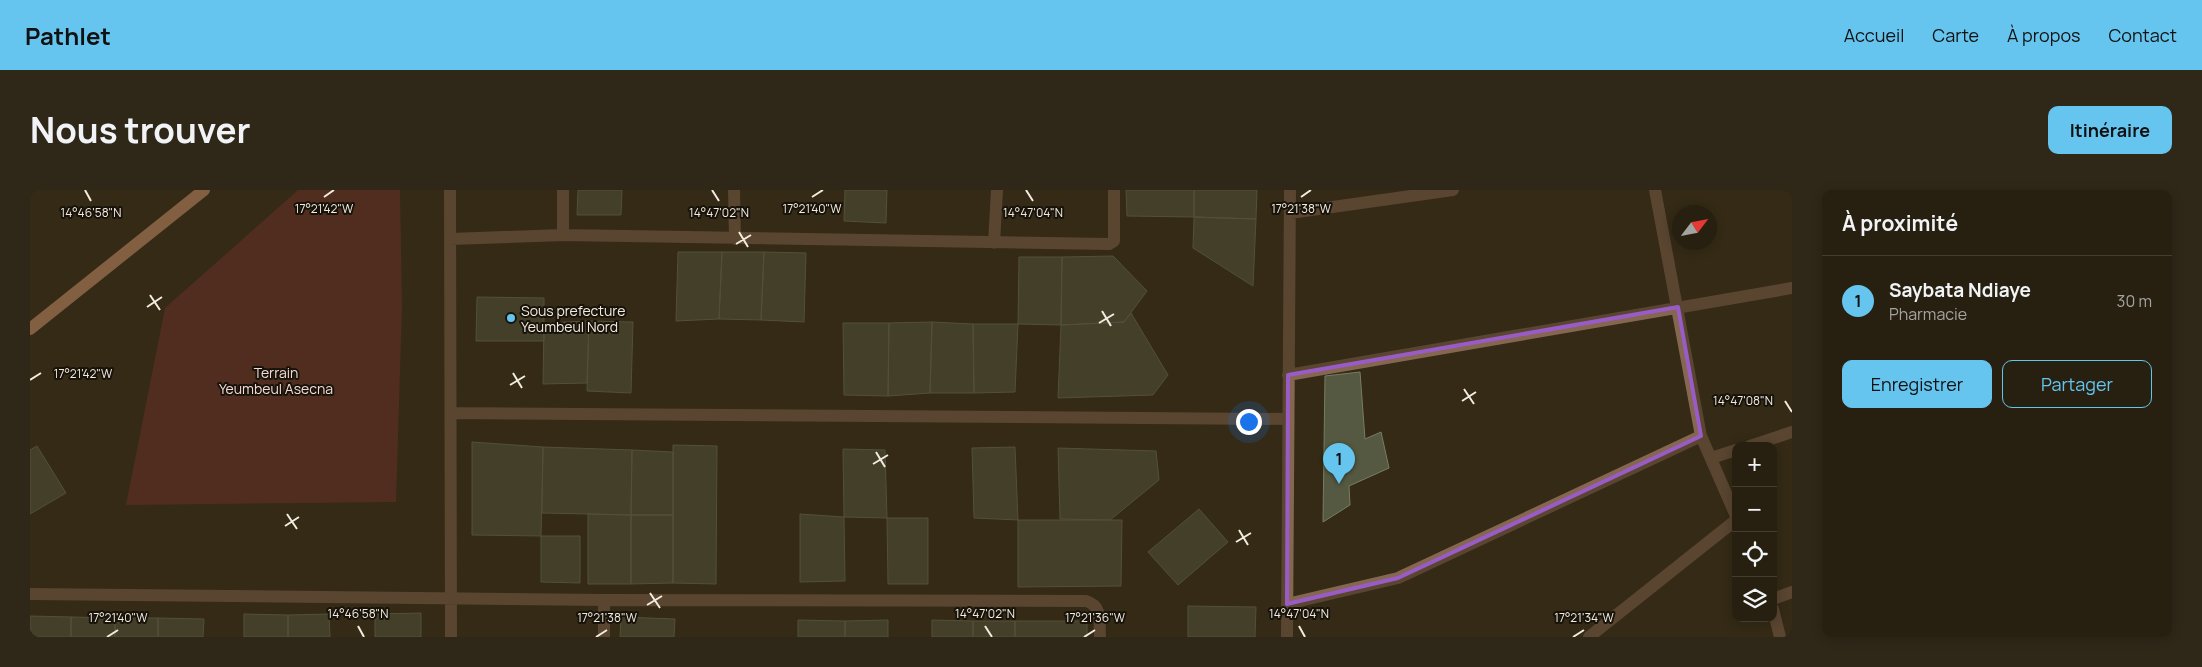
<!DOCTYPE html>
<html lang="fr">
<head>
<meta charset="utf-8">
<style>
  :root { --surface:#272010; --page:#2f2819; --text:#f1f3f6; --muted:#a4a39f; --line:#433e30; --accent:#65c5ef }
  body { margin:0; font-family:Manrope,sans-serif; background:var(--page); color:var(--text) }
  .controls { position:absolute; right:15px; bottom:15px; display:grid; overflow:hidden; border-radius:10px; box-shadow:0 2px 12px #0003 }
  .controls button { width:45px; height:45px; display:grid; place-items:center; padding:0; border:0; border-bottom:1px solid var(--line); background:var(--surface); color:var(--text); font:25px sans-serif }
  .compass { position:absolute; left:1642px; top:15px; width:45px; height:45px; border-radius:50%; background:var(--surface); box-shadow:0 2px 12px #0003; rotate:58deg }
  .you { position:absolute; left:1218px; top:231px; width:18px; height:18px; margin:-12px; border:4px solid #fff; border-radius:50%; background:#1a73e8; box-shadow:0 0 0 8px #1a73e833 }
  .badge { display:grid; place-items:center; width:32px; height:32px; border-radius:50%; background:var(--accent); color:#111; font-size:16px; font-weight:700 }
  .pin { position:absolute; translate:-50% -41px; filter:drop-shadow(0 1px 2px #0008) }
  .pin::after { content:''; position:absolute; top:26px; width:18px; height:15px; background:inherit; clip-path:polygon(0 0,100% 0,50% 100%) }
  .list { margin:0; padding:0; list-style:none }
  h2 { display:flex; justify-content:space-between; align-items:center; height:65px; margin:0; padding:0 20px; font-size:21px }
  h2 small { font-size:16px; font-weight:400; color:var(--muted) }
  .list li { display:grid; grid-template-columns:32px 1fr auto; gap:15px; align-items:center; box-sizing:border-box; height:90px; padding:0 20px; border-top:1px solid var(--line) }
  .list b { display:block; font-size:19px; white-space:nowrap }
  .list p { margin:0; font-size:16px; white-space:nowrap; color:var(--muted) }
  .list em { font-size:16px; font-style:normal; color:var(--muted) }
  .actions { display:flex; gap:10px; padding:15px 20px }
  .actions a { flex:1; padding:11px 0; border:1px solid var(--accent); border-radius:10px; text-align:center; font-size:18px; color:var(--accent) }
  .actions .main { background:var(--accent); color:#111 }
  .icon { flex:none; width:28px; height:28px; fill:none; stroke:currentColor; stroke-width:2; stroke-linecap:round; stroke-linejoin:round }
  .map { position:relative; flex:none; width:1762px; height:447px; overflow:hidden; border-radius:10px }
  header { display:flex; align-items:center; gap:30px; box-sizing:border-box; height:70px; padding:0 25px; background:var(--accent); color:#111 }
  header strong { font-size:24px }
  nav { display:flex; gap:28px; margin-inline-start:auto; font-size:18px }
  .intro { display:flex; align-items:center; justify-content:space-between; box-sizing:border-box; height:120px; padding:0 30px }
  h1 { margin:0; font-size:35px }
  .button { padding:12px 22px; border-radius:10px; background:var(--accent); color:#111; font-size:18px; font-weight:700 }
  main { display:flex; gap:30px; padding:0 30px }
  aside { flex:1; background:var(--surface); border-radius:10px; box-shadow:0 2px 12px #0003 }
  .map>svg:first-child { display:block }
</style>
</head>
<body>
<header>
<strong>Pathlet</strong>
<nav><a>Accueil</a><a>Carte</a><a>À propos</a><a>Contact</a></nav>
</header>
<div class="intro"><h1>Nous trouver</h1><a class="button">Itinéraire</a></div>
<main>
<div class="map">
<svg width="1762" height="447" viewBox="0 0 1762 447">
  <rect width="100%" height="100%" fill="#342a15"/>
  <!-- green -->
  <path fill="#72312b" d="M268,0h102l2,116 -6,196 -270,3 39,-197z"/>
  <!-- building -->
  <path fill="#565941" stroke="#797c63" d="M548,0h44l-1,25h-44z
    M815,0h42l-1,33 -42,-2z
    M1096,0h68v27l-67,-1z
    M1164,0h63l-1,29 -62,-2z
    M1164,27l62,2 -3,67 -60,-38z
    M648,62h44l-3,67 -43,2z
    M692,62h42l-3,68 -42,-1z
    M734,62l42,1 -2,69 -43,-2z
    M1083,66l34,35 -23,31 -63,3 1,-68z
    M989,67h43l-1,68 -43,-1z
    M447,107l67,1v43h-68z
    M1101,123l37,62 -15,20 -95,3 3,-73 63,-3z
    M559,131l-2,62 -44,1 1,-61z
    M559,131l44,1 -2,71 -44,-2z
    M902,132l-2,71 -42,3 1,-73z
    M902,132l41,2 1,69h-44z
    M813,133h46l-1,73 -44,-1z
    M943,134h45l-3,68 -41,1z
    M1330,182l5,67 16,-7 8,36 -40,18 1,19 -27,17 2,-146z
    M442,252l71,5 -2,89 -69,-1z
    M643,255l44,1 -1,138 -43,-1z
    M7,256l29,47 -36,21v-64z
    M513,257l89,3 -1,65 -89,-2z
    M985,257l3,73 -44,-2 -2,-70z
    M1028,258l98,3 3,29 -49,40 -50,-1z
    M813,259l42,1 2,68 -43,-1z
    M602,260l41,2v63h-42z
    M1169,319l29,33 -50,43 -30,-33z
    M558,324l43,1v69h-43z
    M770,324l44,3 1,64 -45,1z
    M601,325h42v68l-42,1z
    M857,328h41v66h-40z
    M988,330h104l-1,66 -103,1z
    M511,346h39v47l-39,-1z
    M1158,416l68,1 -1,30h-67z
    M391,423v24h-46v-23z
    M214,424l44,1v22h-44z
    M299,424l1,23h-42v-22z
    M0,426l41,1v20h-41z
    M41,427l44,1v19h-44z
    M591,427l54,2 -1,18h-54z
    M85,428h43v19h-43z
    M128,428l46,1 -1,18h-45z
    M768,430l47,1v16h-47z
    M858,430v17h-43v-16z
    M902,430l41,1v16h-41z
    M943,431h42v16h-42z
    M985,431h72v16h-72z"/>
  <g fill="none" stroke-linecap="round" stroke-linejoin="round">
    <!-- minor -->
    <path stroke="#856651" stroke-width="12" d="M420,0l1,447
      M533,0v45
      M704,0l1,49
      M1625,0l46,246 35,80
      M1260,23l163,-23
      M420,49l113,-4 546,9 5,-3v-51
      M964,53l3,-53
      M1258,185l504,-87
      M422,223l836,6
      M1720,256l42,-14
      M1681,268l25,-8
      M0,404l574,6 482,1c17,5 13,21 14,36
      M1743,409l19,-7
      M574,410v37
      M1257,414l111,-26 303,-142
      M1743,419l7,28
      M1257,447l3,-447
      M1559,447l147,-117"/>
    <!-- major -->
    <path stroke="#de9f73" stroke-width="12" d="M0,139l174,-139"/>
  </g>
  <!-- marked area -->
  <path d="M0 0H1762V447H0ZM1648,117l23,129 -303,142 -111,26 1,-229z" fill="#342a15" fill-opacity=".55" fill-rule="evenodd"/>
  <path fill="none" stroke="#995cc7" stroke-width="4" stroke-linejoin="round" d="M1648,117l23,129 -303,142 -111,26 1,-229z"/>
  <!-- ticks -->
  <path fill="none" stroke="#f2ebdf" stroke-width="2" d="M55,0l6,11M682,0l7,11M996,0l7,11M294,7l10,-7M782,7l11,-7M1271,7l10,-7M709,42l9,15M706,54l15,-9M120,105l10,15M117,117l15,-10M1072,121l9,15M1069,133l15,-9M483,183l9,15M0,190l11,-7M480,195l15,-9M1434,199l10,15M1432,211l14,-9M1755,211l7,11M846,262l9,15M843,274l15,-9M257,324l10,15M255,336l14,-9M1209,340l9,15M1206,352l15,-9M620,403l10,15M617,415l15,-9M328,436l6,11M955,436l7,11M1269,436l6,11M77,447l11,-7M566,447l11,-7M1054,447l11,-7M1543,447l11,-7"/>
  <!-- markers -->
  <circle fill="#65c5ef" stroke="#18130a" stroke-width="2" cx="481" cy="128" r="5"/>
  <g text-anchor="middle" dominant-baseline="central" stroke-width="4" stroke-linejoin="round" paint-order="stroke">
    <!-- poi labels -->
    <g font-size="14" fill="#f2ebdf" stroke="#18130a" text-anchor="start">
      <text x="491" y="120">Sous prefecture<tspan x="491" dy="16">Yeumbeul Nord</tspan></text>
    </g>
    <!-- park labels -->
    <g font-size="14" fill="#f3dad7" stroke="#18130a">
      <text x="246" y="182">Terrain<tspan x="246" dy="16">Yeumbeul Asecna</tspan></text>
    </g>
  </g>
  <g font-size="12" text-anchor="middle" fill="#f2ebdf" stroke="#18130a" stroke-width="4" stroke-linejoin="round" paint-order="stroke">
    <text x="294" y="23">17°21'42"W</text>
    <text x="782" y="23">17°21'40"W</text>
    <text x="1271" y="23">17°21'38"W</text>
    <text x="61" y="27">14°46'58"N</text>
    <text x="689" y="27">14°47'02"N</text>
    <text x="1003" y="27">14°47'04"N</text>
    <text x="53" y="188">17°21'42"W</text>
    <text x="1713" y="215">14°47'08"N</text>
    <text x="328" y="428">14°46'58"N</text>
    <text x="955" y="428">14°47'02"N</text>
    <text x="1269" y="428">14°47'04"N</text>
    <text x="88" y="432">17°21'40"W</text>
    <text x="577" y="432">17°21'38"W</text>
    <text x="1065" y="432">17°21'36"W</text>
    <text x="1554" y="432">17°21'34"W</text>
  </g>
</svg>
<div class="controls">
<button>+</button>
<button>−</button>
<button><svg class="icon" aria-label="locate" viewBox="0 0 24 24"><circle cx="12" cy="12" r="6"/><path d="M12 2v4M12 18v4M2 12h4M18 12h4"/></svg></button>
<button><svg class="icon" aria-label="layers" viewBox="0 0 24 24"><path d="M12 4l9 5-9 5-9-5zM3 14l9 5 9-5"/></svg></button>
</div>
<svg class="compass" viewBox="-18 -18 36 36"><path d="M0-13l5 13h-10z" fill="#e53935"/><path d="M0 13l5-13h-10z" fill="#a4a39f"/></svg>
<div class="you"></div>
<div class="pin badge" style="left:1309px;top:294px">1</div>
</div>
<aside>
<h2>À proximité<small></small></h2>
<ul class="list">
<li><span class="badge">1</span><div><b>Saybata Ndiaye</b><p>Pharmacie</p></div><em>30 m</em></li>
</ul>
<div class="actions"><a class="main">Enregistrer</a><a>Partager</a></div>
</aside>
</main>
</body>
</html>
